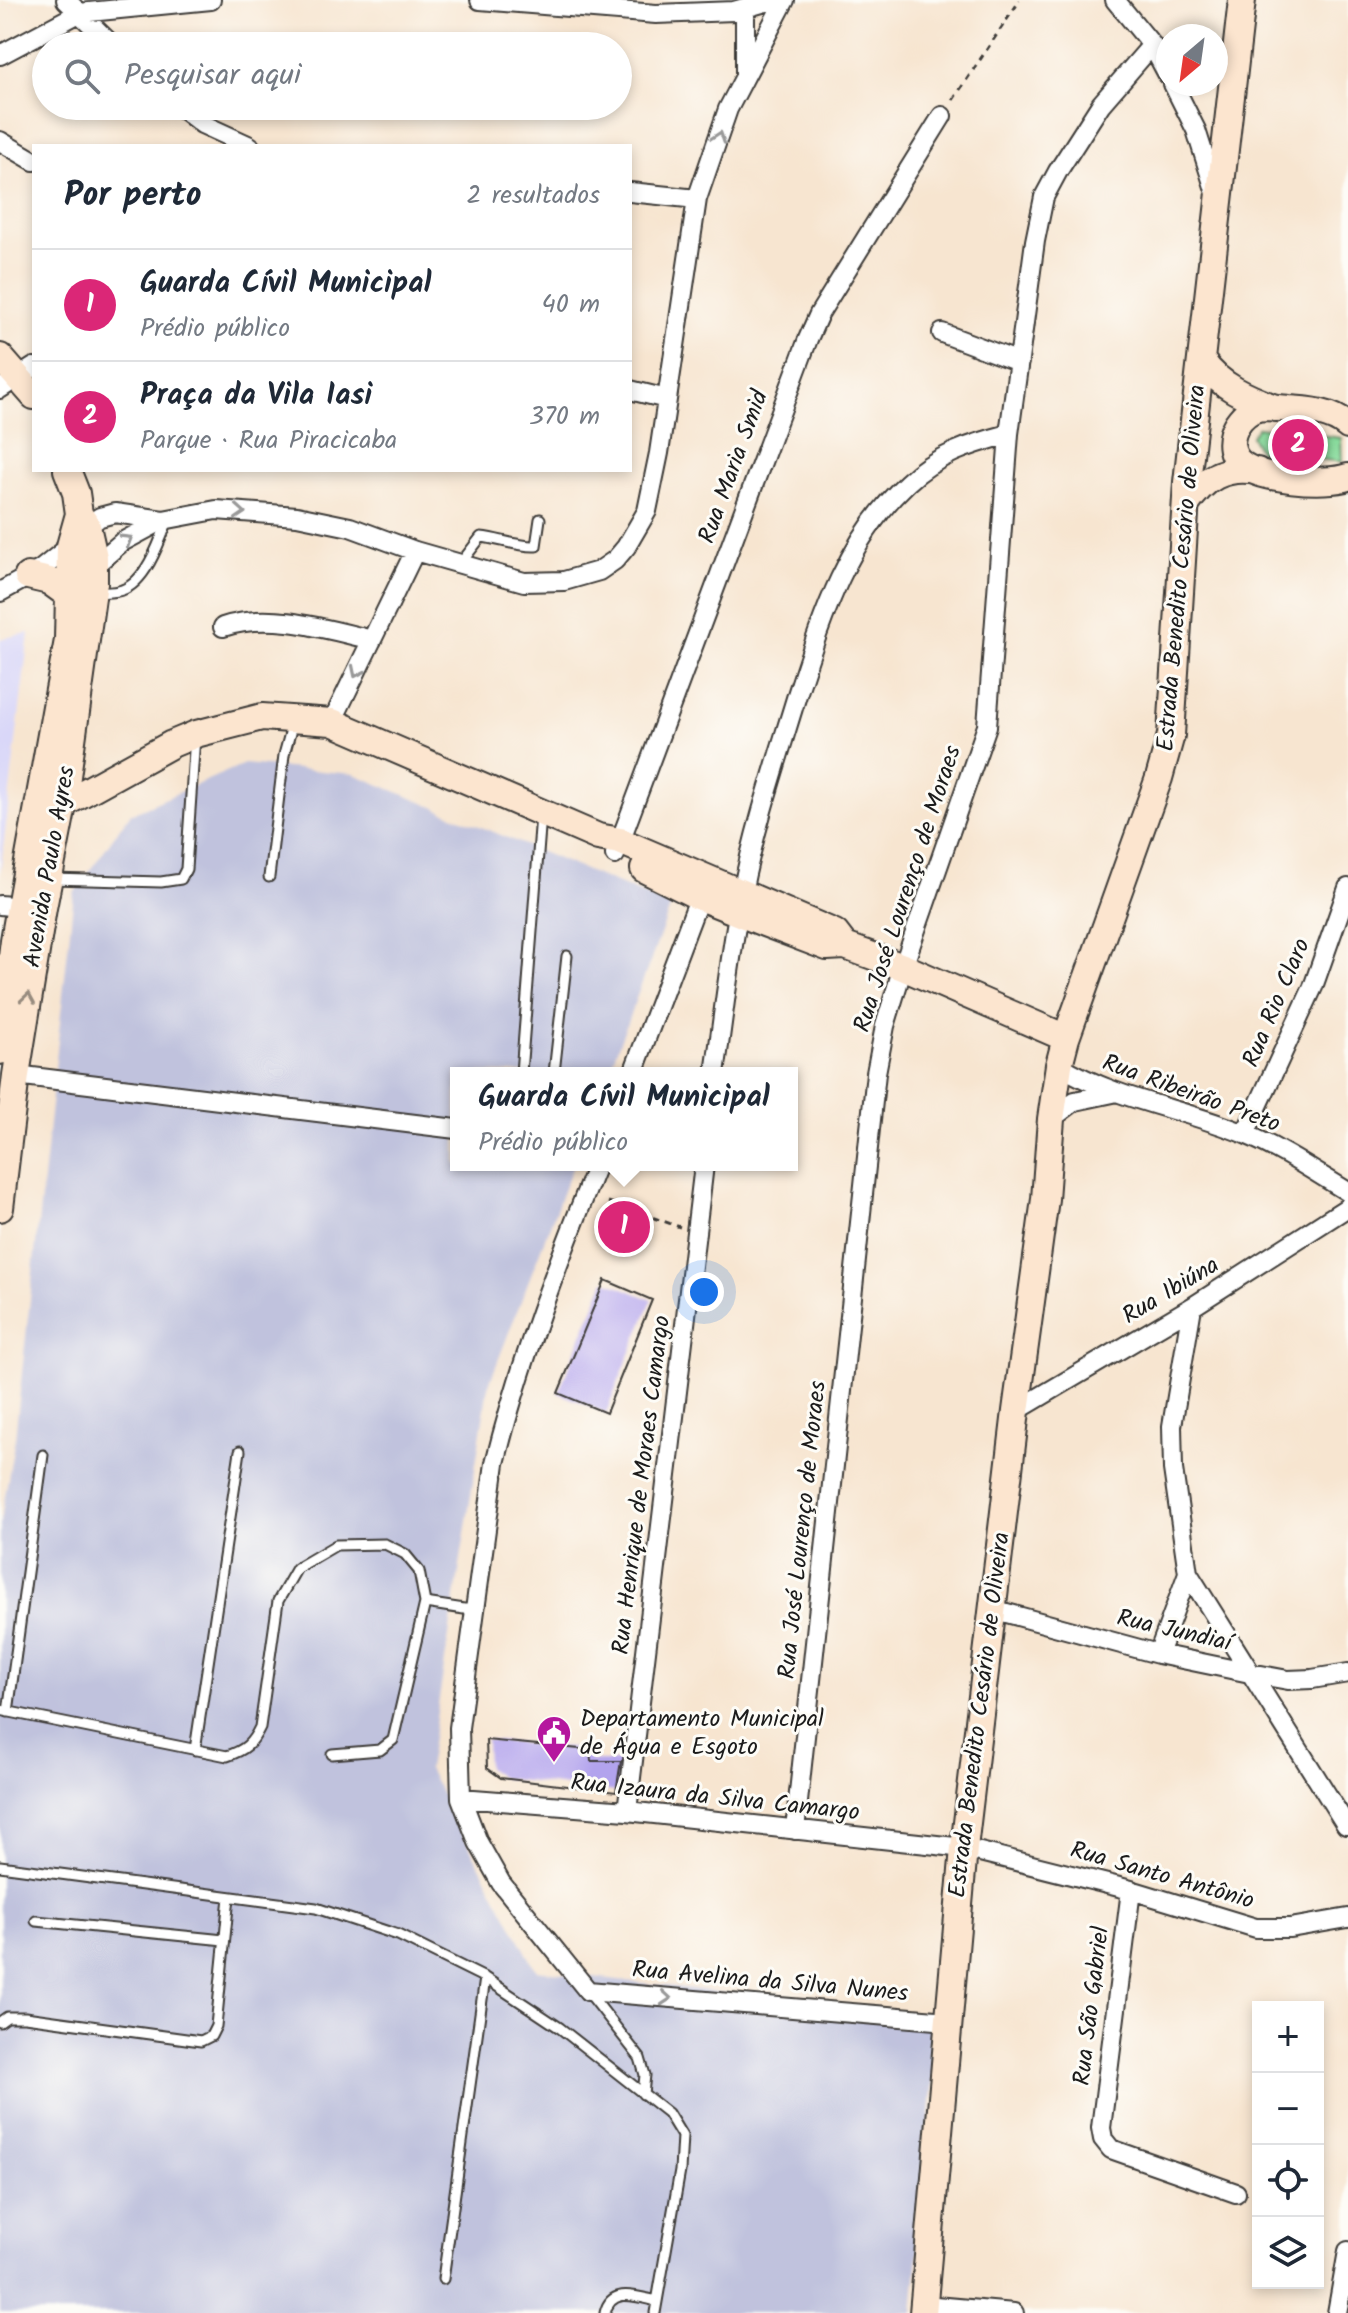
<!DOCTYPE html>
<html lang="pt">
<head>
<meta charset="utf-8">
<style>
  :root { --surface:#fff; --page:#f2f2f3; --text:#1f2937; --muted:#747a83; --line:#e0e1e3; --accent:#db2777 }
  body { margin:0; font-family:Kalam,sans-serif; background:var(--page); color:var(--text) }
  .controls { position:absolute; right:24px; bottom:24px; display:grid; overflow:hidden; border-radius:0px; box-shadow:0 4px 12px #0003 }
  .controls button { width:72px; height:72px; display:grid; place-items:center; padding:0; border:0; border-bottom:2px solid var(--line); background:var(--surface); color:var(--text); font:40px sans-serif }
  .compass { position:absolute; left:1156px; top:24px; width:72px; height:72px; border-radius:50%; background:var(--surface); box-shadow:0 4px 12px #0003; rotate:209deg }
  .you { position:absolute; left:704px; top:1292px; width:28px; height:28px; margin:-20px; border:6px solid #fff; border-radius:50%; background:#1a73e8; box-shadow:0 0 0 12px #1a73e833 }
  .badge { display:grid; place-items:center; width:52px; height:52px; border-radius:50%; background:var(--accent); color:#fff; font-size:26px; font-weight:700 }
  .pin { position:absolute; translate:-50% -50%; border:4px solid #fff; box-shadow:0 2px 8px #0006 }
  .popup { position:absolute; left:450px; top:1067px; width:348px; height:104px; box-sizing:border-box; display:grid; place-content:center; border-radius:0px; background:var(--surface); filter:drop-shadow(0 2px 6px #0005); font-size:26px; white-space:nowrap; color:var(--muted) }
  .popup b { font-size:30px; color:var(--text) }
  .popup::after { content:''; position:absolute; left:50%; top:100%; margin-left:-16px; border:16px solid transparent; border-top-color:var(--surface) }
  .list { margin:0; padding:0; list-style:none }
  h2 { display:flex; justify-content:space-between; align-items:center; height:104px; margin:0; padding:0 32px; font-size:34px }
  h2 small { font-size:26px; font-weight:400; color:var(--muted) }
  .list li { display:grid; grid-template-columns:52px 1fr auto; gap:24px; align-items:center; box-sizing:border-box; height:112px; padding:0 32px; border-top:2px solid var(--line) }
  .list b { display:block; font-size:30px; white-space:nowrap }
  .list p { margin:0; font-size:26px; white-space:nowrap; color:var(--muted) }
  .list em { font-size:26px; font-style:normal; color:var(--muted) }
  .icon { flex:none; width:44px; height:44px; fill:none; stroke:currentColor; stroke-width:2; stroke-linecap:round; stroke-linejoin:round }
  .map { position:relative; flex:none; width:1348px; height:2313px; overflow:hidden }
  .search { position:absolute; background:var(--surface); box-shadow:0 4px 12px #0003; left:32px; top:32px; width:600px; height:88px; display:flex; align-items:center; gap:20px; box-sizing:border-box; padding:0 28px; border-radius:44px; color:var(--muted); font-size:30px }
  .panel { position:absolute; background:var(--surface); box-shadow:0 4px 12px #0003; left:32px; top:144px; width:600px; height:328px; border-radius:0px }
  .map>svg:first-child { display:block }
</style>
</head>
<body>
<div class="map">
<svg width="1348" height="2313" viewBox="0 0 1348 2313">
  <rect width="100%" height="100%" fill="#fdfcf7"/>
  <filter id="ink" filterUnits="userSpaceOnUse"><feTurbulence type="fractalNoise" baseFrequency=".0125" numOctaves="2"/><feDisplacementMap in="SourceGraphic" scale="16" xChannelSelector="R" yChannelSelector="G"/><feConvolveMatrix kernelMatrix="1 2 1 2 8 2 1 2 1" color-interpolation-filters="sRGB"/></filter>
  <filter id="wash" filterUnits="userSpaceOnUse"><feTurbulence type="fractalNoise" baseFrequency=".006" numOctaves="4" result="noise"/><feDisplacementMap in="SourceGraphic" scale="32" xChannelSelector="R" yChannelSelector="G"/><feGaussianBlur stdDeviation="1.8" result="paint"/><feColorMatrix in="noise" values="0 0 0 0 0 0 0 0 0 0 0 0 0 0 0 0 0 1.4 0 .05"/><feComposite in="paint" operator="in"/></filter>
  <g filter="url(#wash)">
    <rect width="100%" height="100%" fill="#f7e5d0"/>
    <!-- built -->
    <path fill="#d9d7f8" d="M29,633l-29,241v-235z"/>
    <!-- industrial -->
    <path fill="#c0c2dd" d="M244,764l110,10 317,132 -63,167h-152v92h117l-85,222 -60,382 108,201 402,49 -25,294h-913v-788l15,-87 59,-545 56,-79z"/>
    <!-- green -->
    <path fill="#88db9c" stroke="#527c5c" stroke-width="2" d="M1258,427l83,11 1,24 -82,-10 -9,-16z"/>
    <g id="blocks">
      <!-- building -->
      <path fill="#b2a3ed" d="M616,1211l25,12 -7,17 -26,-9z
        M605,1280l47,20 -46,113 -48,-20z
        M486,1740l104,10 1,11h30l-5,31 -115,-14 -14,-10z"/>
    </g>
  </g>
  <g filter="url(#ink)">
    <use href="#blocks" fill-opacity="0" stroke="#3d3a37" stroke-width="2"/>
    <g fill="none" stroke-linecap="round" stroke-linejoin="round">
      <!-- lane casing -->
      <g stroke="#3d3a37" stroke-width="13">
        <path id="lane" d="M460,564l21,-27c19,2 37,10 55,9l4,-27
          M95,593c8,-1 19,0 27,-3 24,-8 38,-49 46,-70
          M269,877l15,-122 9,-33
          M52,879l109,3 20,-3 5,-10 9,-133
          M521,1073l20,-258
          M554,1073l13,-117
          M425,1603l39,6h12
          M0,1710l227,46c18,-6 25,-12 33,-29l18,-126 19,-33 39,-23 49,-1 20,10 14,17 6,32 -32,137 -13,10 -48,4
          M8,1712l35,-257
          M195,1750l45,-299
          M0,1866l316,42 82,27 87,43 75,50 108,85 14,23 -2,35 -25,142
          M36,1921l188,19
          M590,1994l50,64 5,17 -2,19
          M0,2022l7,-5h18l176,24 10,-5 5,-10 13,-129
          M443,2279l42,-301
          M605,2313c6,-27 33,-16 52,-12"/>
      </g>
      <!-- street casing -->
      <g stroke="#3d3a37" stroke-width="22">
        <path id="street" d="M66,0l47,46
          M480,0l176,14 78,-3 39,-11
          M1115,0l37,45 16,30
          M0,55l79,-42 132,-13
          M745,74v-66
          M1173,84l23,46 20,63
          M179,106l23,18 48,22
          M0,141l34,20
          M630,192l67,7
          M942,333l77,29
          M0,389l34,-22
          M630,390l37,9
          M89,568l5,-2 28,-24 41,-22
          M0,592l40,-22 30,-24 17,-20 13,-9 15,-4 48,7 53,-10 81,6 53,11 65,24 109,31 40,-1 35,-10 16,-11 11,-13 21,-36 12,-58 38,-254 31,-90 57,-109
          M223,627c46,-16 103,2 149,13
          M332,722l83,-171
          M615,855l193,-516 11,-25 123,-198
          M0,905l32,3
          M1059,1065c59,36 123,43 186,69 36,15 70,38 103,58
          M633,1073l70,-185
          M715,1073c9,-60 15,-120 27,-180 13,-67 35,-132 55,-198 25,-77 49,-155 110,-212 29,-28 64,-39 102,-49
          M16,1075l440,54
          M1051,1119l24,-18 38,-8
          M1245,1134l68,-147 35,-99
          M597,1165c-39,97 -77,197 -102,298l-36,265 2,70 17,44 23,41 87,108 360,30
          M1192,1307l-20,119 1,43 15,104 158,252
          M1016,1411l176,-104 156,-100
          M992,1609l166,45 92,19 38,7 24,-1 36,-6
          M1158,1654l30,-81
          M461,1798l166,13 337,37 167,42 125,38h34l58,-10
          M627,1811l77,-646
          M795,1830l81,-757 9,-47 18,-59 84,-241 22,-292 26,-193 9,-44 14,-26 43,-67 51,-59
          M1131,1890l-30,238 2,11 8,10 125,44
          M924,2305l90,8
          M1337,2313l11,-62"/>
      </g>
      <!-- secondary casing -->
      <g stroke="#3d3a37" stroke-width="30">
        <path id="secondary" d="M0,357l34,39
          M1202,361c17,25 46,37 73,47
          M1348,426c-16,-14 -39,-16 -59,-17 -11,-1 -27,-4 -37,1 -18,9 -29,36 -13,52 19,18 86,23 109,15
          M1186,505c17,-26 38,-40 71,-34
          M28,576l21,5 22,16
          M36,819l136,-75 24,-10 66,-17 70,5 266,115 22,4 215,92 10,13
          M644,869l56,28 64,26 63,24 18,-1 58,21 163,71
          M0,1051l14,-111 54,-300 2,-94 9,-32
          M0,1208l16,-133 27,-167 20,-103 31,-222v-26l-7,-31 -8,-12 -3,-21 -9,-23
          M923,2313l41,-465 52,-437 29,-212 6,-80 8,-54 7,-27 93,-260 12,-43 16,-253 55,-482"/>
      </g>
      <!-- path -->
      <path stroke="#3d3a37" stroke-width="3" stroke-dasharray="6 6" stroke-linecap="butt" d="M953,100l67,-100
        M608,1202l72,25"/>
      <!-- lane -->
      <use href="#lane" stroke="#fff" stroke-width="9"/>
      <!-- street -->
      <use href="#street" stroke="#fff" stroke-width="18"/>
      <!-- secondary -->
      <use href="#secondary" stroke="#fce5cf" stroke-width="26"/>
    </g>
    <!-- one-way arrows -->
    <defs><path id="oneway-chevron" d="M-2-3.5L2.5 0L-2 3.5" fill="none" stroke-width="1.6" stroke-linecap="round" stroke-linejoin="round" transform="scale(2)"/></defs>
    <g stroke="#999">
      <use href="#oneway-chevron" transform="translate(719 137) rotate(-71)"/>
      <use href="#oneway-chevron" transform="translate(240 512) rotate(4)"/>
      <use href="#oneway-chevron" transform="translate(127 540) rotate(-32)"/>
      <use href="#oneway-chevron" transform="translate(357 672) rotate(116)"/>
      <use href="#oneway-chevron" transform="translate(666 1998) rotate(5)"/>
    </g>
    <use stroke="#978b7e" href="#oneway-chevron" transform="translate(28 998) rotate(-81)"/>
  </g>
  <!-- icons -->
  <defs>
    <g id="civic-pin" transform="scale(1.8)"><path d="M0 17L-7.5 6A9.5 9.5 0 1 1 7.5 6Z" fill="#b5179e" stroke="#fdfcf7"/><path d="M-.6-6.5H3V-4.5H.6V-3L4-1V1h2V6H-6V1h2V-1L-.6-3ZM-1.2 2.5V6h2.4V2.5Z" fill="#fff"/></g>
  </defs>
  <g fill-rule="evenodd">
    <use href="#civic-pin" x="554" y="1733"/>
  </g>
  <g text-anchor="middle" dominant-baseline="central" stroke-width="6" stroke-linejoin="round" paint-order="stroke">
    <!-- street labels -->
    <g font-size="24" fill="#1c1c1c" stroke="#fdfcf7">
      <text transform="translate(734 467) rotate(-70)">Rua Maria Smid</text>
      <text transform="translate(1182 568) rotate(-85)">Estrada Benedito Cesário de Oliveira</text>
      <text transform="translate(50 867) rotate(-80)">Avenida Paulo Ayres</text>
      <text transform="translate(908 889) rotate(-72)">Rua José Lourenço de Moraes</text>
      <text transform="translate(1277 1003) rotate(-67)">Rua Rio Claro</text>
      <text transform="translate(1191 1094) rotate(20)">Rua Ribeirão Preto</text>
      <text transform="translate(1171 1291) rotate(-31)">Rua Ibiúna</text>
      <text transform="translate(642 1485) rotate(-83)">Rua Henrique de Moraes Camargo</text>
      <text transform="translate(803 1530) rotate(-84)">Rua José Lourenço de Moraes</text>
      <text transform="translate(1174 1631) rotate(13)">Rua Jundiaí</text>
      <text transform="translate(980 1715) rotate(-83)">Estrada Benedito Cesário de Oliveira</text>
      <text transform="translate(715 1798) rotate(6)">Rua Izaura da Silva Camargo</text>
      <text transform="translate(1162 1876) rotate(16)">Rua Santo Antônio</text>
      <text transform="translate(770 1982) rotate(5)">Rua Avelina da Silva Nunes</text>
      <text transform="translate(1092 2006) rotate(-83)">Rua São Gabriel</text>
    </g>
    <!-- poi labels -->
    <g font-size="24" fill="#1c1c1c" stroke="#fdfcf7" text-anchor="start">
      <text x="580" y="1719">Departamento Municipal<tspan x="580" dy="28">de Água e Esgoto</tspan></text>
    </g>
  </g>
</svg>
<div class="controls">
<button>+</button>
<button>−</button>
<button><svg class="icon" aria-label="locate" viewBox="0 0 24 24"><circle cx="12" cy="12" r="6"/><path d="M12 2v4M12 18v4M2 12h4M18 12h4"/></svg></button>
<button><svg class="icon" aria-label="layers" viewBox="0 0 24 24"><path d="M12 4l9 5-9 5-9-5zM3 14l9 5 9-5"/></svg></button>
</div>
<svg class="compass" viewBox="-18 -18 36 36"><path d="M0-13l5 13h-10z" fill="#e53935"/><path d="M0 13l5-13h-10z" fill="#747a83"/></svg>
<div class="you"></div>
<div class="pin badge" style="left:624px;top:1227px">1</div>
<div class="popup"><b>Guarda Cívil Municipal</b>Prédio público</div>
<div class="pin badge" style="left:1298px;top:445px">2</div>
<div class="search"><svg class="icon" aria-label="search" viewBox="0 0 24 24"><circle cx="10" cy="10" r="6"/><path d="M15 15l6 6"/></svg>Pesquisar aqui</div>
<section class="panel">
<h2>Por perto<small>2 resultados</small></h2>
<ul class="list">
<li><span class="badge">1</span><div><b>Guarda Cívil Municipal</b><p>Prédio público</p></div><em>40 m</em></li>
<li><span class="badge">2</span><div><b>Praça da Vila Iasi</b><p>Parque · Rua Piracicaba</p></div><em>370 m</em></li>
</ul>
</section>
</div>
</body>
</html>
